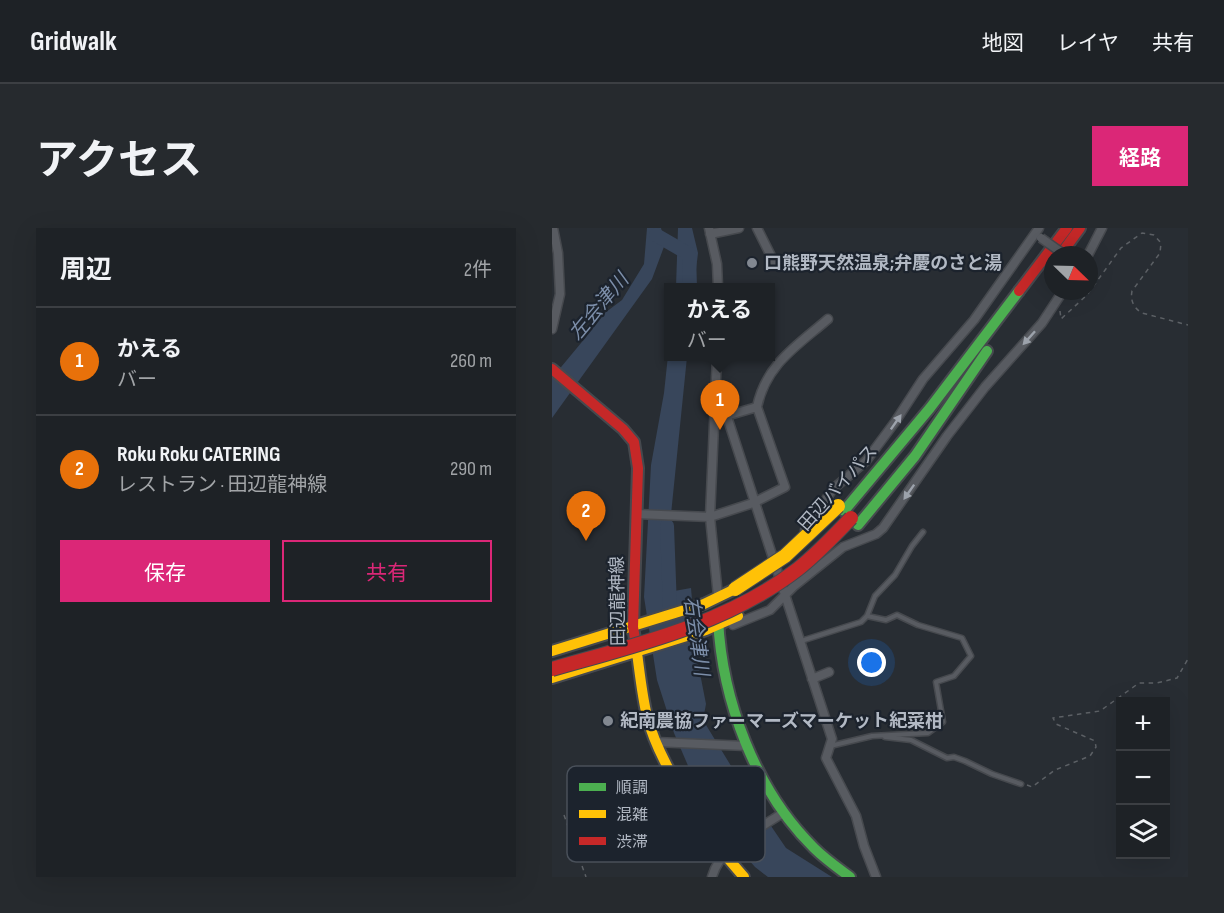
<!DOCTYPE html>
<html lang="ja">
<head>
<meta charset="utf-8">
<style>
  :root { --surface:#1e2226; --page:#262a2e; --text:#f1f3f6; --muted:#a1a4a7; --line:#3c3f43; --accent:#db2777 }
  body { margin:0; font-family:"Sofia Sans Condensed","Noto Sans JP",sans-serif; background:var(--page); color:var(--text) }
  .controls { position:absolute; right:18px; bottom:18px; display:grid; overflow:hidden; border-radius:0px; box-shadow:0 6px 24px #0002 }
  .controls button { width:54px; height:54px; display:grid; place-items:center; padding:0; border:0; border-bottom:2px solid var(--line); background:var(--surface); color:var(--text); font:30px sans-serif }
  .compass { position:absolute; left:492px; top:18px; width:54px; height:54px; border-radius:50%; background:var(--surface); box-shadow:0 6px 24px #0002; rotate:113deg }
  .you { position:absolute; left:320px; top:435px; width:21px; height:21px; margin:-15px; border:4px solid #fff; border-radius:50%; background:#1a73e8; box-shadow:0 0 0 9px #1a73e833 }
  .badge { display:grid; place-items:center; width:39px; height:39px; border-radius:50%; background:var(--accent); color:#fff; font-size:20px; font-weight:700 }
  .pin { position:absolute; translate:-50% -50px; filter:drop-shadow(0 2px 3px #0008) }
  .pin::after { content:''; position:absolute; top:32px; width:21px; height:18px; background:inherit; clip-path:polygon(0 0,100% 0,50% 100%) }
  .popup { position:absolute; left:112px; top:55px; width:111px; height:78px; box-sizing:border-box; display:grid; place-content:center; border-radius:0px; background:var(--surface); filter:drop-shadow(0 2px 4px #0005); font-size:20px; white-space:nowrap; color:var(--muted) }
  .popup b { font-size:22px; color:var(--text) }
  .popup::after { content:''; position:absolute; left:50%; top:100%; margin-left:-12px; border:12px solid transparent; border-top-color:var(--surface) }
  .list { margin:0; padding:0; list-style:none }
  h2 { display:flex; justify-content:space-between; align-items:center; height:78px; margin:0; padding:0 24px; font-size:26px }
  h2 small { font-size:20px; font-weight:400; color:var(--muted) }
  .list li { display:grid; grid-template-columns:39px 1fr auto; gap:18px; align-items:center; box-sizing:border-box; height:108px; padding:0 24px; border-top:2px solid var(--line) }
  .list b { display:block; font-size:22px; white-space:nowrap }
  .list p { margin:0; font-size:20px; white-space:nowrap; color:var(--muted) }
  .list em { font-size:20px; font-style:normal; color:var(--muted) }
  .actions { display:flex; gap:12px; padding:18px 24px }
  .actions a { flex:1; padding:14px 0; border:2px solid var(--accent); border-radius:0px; text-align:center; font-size:21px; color:var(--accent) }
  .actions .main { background:var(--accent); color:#fff }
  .icon { flex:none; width:33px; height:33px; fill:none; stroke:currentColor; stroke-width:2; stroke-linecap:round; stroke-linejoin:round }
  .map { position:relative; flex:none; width:636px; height:649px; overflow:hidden; border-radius:0px }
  header { display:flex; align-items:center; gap:36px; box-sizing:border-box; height:84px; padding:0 30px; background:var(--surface); border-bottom:2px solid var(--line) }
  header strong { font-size:28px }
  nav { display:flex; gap:33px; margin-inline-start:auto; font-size:21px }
  .intro { display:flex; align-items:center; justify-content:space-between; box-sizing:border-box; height:144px; padding:0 36px }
  h1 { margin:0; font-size:42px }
  .button { padding:15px 27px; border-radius:0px; background:var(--accent); color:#fff; font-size:21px; font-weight:700 }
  main { display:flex; gap:36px; padding:0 36px }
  aside { flex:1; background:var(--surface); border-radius:0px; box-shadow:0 6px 24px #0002 }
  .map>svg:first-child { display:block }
</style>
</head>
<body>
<header>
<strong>Gridwalk</strong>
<nav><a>地図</a><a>レイヤ</a><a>共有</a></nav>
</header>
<div class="intro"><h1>アクセス</h1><a class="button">経路</a></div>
<main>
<aside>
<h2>周辺<small>2件</small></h2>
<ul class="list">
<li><span class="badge" style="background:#e8710a">1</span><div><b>かえる</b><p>バー</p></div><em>260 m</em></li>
<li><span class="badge" style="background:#e8710a">2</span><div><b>Roku Roku CATERING</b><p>レストラン · 田辺龍神線</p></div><em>290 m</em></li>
</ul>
<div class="actions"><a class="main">保存</a><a>共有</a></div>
</aside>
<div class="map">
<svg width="636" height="649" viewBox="0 0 636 649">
  <rect width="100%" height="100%" fill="#282d33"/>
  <!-- water -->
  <path fill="#38465b" d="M95,0h14l4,16 -13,35 -100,139v-40l34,-41 4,-13 32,-24 22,-36z
    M126,0h14l6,25 -4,34h-18z
    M117,118v10l18,1 -24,236 28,-5 6,70 9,46 -3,16 36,59 47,69 46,29h-64l-13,-10 -35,-40 -19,-31 -27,-63 -17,-53 -13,-83 7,-132 13,-72z"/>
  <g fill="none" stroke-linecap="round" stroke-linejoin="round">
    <!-- river -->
    <path stroke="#38465b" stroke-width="14" d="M104,7l33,19 1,33
      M115,298l3,82"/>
    <!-- lane casing -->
    <g stroke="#46494e" stroke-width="7">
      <path id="lane" d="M315,388l8,-20 20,-21 17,-29 11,-14
        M249,413l60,-19 6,-6 19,4 11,-5 21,10 44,13 9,18 -17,20 -18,6 7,40 -15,11 -56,3 -42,10
        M333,509l26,3 36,18 7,-1 11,4 27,13 29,10"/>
    </g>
    <!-- street casing -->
    <g stroke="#46494e" stroke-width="11">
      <path id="street" d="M157,0l8,36 1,23
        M205,0l18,36
        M158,6l29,-6
        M536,27l14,-27
        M0,101l8,-35 -2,-41 -5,-25
        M165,128l-7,161 8,79
        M165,158l115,353 -6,19 30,58 8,30 12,31
        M174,188l31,-9c9,-43 40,-61 71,-88
        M84,286l74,3 43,-14 32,-16 -28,-80
        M253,302l28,-41 33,-28 29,-39 28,-43 51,-59 65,-92
        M181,397l37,-15 23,-23 50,-40 33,-13 7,-6 64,-92 38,-49 57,-64 21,-32
        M260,451l17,-7
        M104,514l90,4
        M160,649c8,-30 42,-45 66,-61l7,-3"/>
    </g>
    <!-- fast casing -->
    <g stroke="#46494e" stroke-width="14">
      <path id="fast" d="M292,283l86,-103 89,-117
        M306,297l57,-69 72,-105
        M166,391c4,81 37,171 96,229 11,11 24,20 36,29"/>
    </g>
    <!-- slow casing -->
    <g stroke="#46494e" stroke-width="14">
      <path id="slow" d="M83,411c4,25 6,52 12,77 12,49 63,124 97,161
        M0,423l152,-47 31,-15
        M0,450l154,-48 32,-14"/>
    </g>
    <!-- jam casing -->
    <g stroke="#46494e" stroke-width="14">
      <path id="jam" d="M509,26l19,-26
        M467,63l48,-63
        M0,141l71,60 11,13 4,26 -5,159 2,12"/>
    </g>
    <!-- path -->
    <path stroke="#5c6065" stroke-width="1.5" stroke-dasharray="4.5 4.5" stroke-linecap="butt" d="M508,83l1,8 26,-24 34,-47 21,-15 12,2 7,8 -1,10 -28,38c-2,10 2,17 10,22l46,12
      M475,557l5,2 23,-17 35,-14 6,-9 -1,-6 -39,-17 -3,-6 47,-7 39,-28h18l20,-5 11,-19
      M12,587l22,62"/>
    <!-- lane -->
    <use href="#lane" stroke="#585b61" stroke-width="4"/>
    <!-- street -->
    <use href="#street" stroke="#585b61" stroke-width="8"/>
    <!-- fast -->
    <use href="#fast" stroke="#4caf50" stroke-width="10"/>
    <!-- slow -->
    <use href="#slow" stroke="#ffc107" stroke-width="10"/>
    <!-- jam -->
    <use href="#jam" stroke="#c62828" stroke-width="10"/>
    <!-- street-bridge casing -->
    <g stroke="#46494e" stroke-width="11" stroke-linecap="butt">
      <path id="street-bridge" d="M489,10l24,17"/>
    </g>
    <!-- slow-bridge casing -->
    <g stroke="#45494f" stroke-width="16" stroke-linecap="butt">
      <path id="slow-bridge" d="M183,361l50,-33 53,-50"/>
    </g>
    <!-- jam-bridge casing -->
    <g stroke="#45494f" stroke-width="16" stroke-linecap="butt">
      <path id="jam-bridge" d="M0,441c84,-24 175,-45 246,-100 19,-15 36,-33 53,-51"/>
    </g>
    <!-- street-bridge -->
    <use href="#street-bridge" stroke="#585b61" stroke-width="8"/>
    <!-- slow-bridge -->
    <use href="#slow-bridge" stroke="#ffc107" stroke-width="14"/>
    <!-- jam-bridge -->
    <use href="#jam-bridge" stroke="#c62828" stroke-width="14"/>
  </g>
  <!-- one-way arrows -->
  <defs><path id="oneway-solid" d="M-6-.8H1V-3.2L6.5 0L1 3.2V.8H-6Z" transform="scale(1.5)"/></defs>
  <g fill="#9ca2ab">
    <use href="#oneway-solid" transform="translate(477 110) rotate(132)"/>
    <use href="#oneway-solid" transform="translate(344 194) rotate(-55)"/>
    <use href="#oneway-solid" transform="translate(357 264) rotate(125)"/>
  </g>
  <!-- markers -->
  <g fill="#828891" stroke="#1c232d" stroke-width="2">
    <circle cx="200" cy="35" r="6"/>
    <circle cx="56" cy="493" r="6"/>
  </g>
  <g text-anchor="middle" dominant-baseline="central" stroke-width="4.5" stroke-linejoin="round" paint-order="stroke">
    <!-- poi labels -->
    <g font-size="18" font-weight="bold" fill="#b2b9c4" stroke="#1c232d" text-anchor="start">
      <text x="212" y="35">口熊野天然温泉;弁慶のさと湯</text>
      <text x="68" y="493">紀南農協ファーマーズマーケット紀菜柑</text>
    </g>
    <!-- street labels -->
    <g font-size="18" fill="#b2b9c4" stroke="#1c232d">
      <text transform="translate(286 260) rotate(-48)">田辺バイパス</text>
      <text transform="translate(66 373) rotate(-91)">田辺龍神線</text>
    </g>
    <!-- water labels -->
    <g font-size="20" font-style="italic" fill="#7c8ea9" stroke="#1c232d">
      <text transform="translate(47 79) rotate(-50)">左会津川</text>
      <text transform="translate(144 408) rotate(82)">右会津川</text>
    </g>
  </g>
  <!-- legend -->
  <rect x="15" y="538" width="198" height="96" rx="9" fill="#1c232d" stroke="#49505a" stroke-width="1.5"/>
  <rect x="27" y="555" width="27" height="8" fill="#4caf50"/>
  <rect x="27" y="582" width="27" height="8" fill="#ffc107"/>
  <rect x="27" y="609" width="27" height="8" fill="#c62828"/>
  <g font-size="16" fill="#b2b9c4">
    <text x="64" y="565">順調</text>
    <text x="64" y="592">混雑</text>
    <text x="64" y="619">渋滞</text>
  </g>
</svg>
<div class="controls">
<button>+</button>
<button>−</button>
<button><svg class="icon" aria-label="layers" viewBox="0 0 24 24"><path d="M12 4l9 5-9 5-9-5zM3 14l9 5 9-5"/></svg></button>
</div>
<svg class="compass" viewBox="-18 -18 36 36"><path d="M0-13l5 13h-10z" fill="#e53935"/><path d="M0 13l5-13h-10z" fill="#a1a4a7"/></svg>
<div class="you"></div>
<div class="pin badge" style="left:168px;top:202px;background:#e8710a">1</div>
<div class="popup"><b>かえる</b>バー</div>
<div class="pin badge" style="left:34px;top:313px;background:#e8710a">2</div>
</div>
</main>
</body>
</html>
